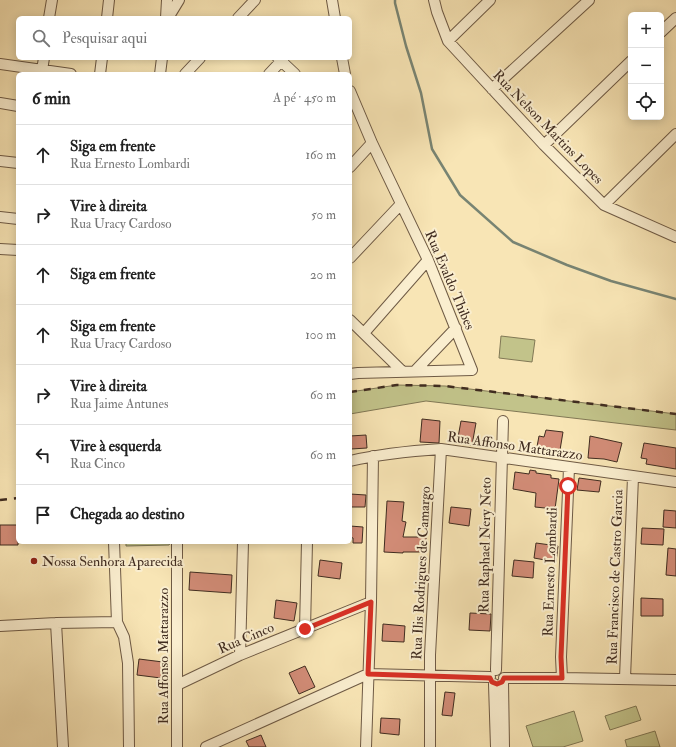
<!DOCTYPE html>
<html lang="pt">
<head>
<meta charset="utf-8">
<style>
  :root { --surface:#fff; --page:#f6f6f6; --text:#222; --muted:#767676; --line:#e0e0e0 }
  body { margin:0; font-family:"IM FELL Double Pica",serif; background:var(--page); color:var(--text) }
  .controls { position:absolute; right:12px; top:12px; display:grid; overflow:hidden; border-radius:6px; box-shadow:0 2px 10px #0003 }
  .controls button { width:36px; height:36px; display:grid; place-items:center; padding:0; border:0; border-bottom:1px solid var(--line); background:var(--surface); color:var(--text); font:20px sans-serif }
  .stop { position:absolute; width:12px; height:12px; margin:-9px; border:3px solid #d93025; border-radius:50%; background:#fff }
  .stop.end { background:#d93025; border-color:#fff; box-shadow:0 1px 4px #0008 }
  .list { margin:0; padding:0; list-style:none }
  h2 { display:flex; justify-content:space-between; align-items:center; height:52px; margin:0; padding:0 16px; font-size:17px }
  h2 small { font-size:13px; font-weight:400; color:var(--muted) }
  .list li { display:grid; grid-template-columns:26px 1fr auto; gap:12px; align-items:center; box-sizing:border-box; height:60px; padding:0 16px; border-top:1px solid var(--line) }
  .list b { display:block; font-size:15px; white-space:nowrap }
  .list p { margin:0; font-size:13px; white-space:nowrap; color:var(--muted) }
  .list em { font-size:13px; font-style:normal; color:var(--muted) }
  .icon { flex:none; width:22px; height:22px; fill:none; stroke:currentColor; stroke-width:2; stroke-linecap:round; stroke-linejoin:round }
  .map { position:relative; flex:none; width:676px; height:747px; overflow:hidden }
  .search { position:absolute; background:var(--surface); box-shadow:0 2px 10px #0003; left:16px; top:16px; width:336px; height:44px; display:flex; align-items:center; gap:10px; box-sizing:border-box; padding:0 14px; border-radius:6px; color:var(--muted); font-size:15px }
  .panel { position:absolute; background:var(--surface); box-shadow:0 2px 10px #0003; left:16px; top:72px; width:336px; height:472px; border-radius:6px }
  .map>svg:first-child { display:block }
</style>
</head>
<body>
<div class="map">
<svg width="676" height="747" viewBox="0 0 676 747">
  <rect width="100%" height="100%" fill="#f8e5b5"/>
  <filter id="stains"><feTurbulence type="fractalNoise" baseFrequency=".005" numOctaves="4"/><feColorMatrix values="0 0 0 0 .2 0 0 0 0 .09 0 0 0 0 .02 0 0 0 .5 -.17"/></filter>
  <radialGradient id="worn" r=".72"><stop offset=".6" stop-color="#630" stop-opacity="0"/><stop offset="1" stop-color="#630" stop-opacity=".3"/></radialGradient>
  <!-- green -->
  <path fill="#c2c38a" stroke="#817855" d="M501,336l34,4 -3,22 -33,-4z
    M397,385l48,1 231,28v16l-250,-29 -76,13v-22z
    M126,542h45l-2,3 -43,1z
    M636,706l5,14 -31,10 -5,-14z
    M574,711l9,30 -20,6h-30l-7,-21z
    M655,731l5,16h-33l-2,-7z"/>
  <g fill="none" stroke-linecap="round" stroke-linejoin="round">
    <!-- stream -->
    <path stroke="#788473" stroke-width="2.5" d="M395,0v3l11,43 15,47 11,56 28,46 53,47 54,23 44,16 65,18"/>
  </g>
  <!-- building -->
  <path fill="#d28c77" stroke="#402c20" d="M422,419l18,2 -1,22 -19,-1z
    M461,421l15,2 -4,22 -15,-2z
    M546,430l17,2 -4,24 -23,-4 3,-16 5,1z
    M366,435l1,13 -16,1 -1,-13z
    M590,436l32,7 -5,19 -13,-3 -16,-1z
    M644,443l32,5v21l-30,-5 1,-5 -6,-1z
    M530,470l6,1v2l15,2v3l8,1 -4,30 -20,-2 1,-14 -23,-4 2,-17 14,2z
    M579,478l22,3 -2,11 -22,-2z
    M350,494l16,1 -1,12h-15z
    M387,501l17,1 -2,19 4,1 -3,15h23v15h-23v1l-19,-1z
    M451,507l20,2 -2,17 -20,-3z
    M664,510l12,1v17l-13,-1z
    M0,525h18v20h-18z
    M350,526l13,1 -1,16h-9v-5l-3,-1z
    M642,528l22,1 -1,16 -22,-1z
    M536,543l22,3 -2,16 -22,-4z
    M668,548l8,1v27l-10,-1z
    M320,560l22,3 -2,16 -22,-3z
    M514,560l20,2 -1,16 -21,-2z
    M190,572l42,3 -1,18 -42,-3z
    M641,598l22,1v17h-22z
    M276,600l21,3 -3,18 -20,-3z
    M470,613l21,1 -1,17 -21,-1z
    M383,624l22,2 -1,16 -22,-1z
    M139,659l24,3 -2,16 -24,-3z
    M305,666l10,21 -16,7 -10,-21z
    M445,692l10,1 -3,23 -10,-1z
    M381,718l19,1 -1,16 -19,-2z
    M261,735l5,12h-17l-3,-6z"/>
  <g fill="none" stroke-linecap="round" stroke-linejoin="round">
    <!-- minor casing -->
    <g stroke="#6e5a45" stroke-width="12">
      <path id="minor" d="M332,0l3,18
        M434,0l3,12 11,29 96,104 60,60 72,32
        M49,18l3,-18
        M107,18l2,-18
        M166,18l1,-18
        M168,18l11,-18
        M238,18l17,-18
        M661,32l15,-14
        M448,41l42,-41
        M278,58l17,16
        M342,58l3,16
        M0,64l71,10
        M42,70l2,-12
        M100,74l2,-16
        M160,74l2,-16
        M185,74l15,-16
        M269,74l15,-16
        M492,89l97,-89
        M350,91l22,52 56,117 44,110 -114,3 -8,1
        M0,103l18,3
        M544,145l87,-84
        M0,161l18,2
        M350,167l22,-24
        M604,205l72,-71
        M0,217l18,2
        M0,249l18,1
        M350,258l50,-53
        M350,320l52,51
        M364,333l64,-73
        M416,370l40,-42
        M350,461c30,-7 60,-10 91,-12l235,33
        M114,542l3,80 7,15 4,26 1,84
        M56,623l7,124
        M0,626l56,-3 61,-1
        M305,629l2,-87
        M240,655l3,-113
        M496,670l7,-249
        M504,678h58l114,2
        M562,678l-1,-21 8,-189
        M625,678l8,-201
        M503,682l1,65
        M494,684l2,63
        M177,685l63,-30 131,-53
        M177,747v-205
        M206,747l162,-73 122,3
        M366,747l5,-145 2,-146
        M430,747v-92l11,-206"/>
    </g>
    <!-- minor -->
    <use href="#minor" stroke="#faeecf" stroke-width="10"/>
    <!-- rail -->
    <path stroke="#402c20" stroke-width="2.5" stroke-dasharray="7 7" stroke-linecap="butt" d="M350,392l47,-7 48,1 231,28
      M0,500l18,-2"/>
  </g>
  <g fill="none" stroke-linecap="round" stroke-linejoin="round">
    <!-- route -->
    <path stroke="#d93025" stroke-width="5" d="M305,629l66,-27 -3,72 122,4 2,4 5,2 5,-2 2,-4h58l-1,-21 7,-171"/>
  </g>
  <!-- markers -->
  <circle fill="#8f2418" stroke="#faeecf" stroke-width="1.5" cx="34" cy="561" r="4"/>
  <g text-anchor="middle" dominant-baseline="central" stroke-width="4" stroke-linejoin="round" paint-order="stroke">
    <!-- street labels -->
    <g font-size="14" fill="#402c20" stroke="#faeecf">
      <text transform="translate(548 127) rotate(46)">Rua Nelson Martins Lopes</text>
      <text transform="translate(450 280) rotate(67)">Rua Evaldo Thibes</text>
      <text transform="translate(515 446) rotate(8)">Rua Affonso Mattarazzo</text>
      <text transform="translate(485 545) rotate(-89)">Rua Raphael Nery Neto</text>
      <text transform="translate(550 572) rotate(-88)">Rua Ernesto Lombardi</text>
      <text transform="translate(421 573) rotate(-87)">Rua Ilis Rodrigues de Camargo</text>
      <text transform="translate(615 577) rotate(-88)">Rua Francisco de Castro Garcia</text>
      <text transform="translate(246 638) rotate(-23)">Rua Cinco</text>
      <text transform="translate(163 656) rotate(-90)">Rua Affonso Mattarazzo</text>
    </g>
    <!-- poi labels -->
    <g font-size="14" fill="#402c20" stroke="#faeecf" text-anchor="start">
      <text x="42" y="561">Nossa Senhora Aparecida</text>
    </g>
  </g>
  <rect width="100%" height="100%" filter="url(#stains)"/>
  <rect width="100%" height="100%" fill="url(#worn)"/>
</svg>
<div class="controls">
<button>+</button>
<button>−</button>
<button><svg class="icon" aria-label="locate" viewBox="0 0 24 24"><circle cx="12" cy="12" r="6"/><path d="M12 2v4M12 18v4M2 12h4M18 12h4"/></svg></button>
</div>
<div class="stop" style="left:568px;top:486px"></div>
<div class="stop end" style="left:305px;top:629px"></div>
<div class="search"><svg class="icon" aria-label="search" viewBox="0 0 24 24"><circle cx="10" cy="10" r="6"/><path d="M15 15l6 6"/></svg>Pesquisar aqui</div>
<section class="panel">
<h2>6 min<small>A pé · 450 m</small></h2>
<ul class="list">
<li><svg class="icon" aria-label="ahead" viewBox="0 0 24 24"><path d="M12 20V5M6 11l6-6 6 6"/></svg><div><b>Siga em frente</b><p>Rua Ernesto Lombardi</p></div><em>160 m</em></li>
<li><svg class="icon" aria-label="right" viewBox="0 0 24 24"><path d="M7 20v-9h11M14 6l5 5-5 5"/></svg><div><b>Vire à direita</b><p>Rua Uracy Cardoso</p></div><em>50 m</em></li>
<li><svg class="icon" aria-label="ahead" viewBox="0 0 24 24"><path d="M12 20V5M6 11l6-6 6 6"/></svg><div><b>Siga em frente</b></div><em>20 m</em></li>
<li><svg class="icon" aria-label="ahead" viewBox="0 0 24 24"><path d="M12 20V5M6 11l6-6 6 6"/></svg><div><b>Siga em frente</b><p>Rua Uracy Cardoso</p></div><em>100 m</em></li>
<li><svg class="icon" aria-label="right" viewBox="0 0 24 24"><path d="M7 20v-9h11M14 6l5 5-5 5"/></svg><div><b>Vire à direita</b><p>Rua Jaime Antunes</p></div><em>60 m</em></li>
<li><svg class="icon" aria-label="left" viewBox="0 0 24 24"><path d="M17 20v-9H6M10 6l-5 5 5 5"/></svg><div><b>Vire à esquerda</b><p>Rua Cinco</p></div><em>60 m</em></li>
<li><svg class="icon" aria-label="arrive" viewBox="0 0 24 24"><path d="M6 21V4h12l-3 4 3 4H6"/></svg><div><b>Chegada ao destino</b></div></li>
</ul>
</section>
</div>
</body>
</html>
